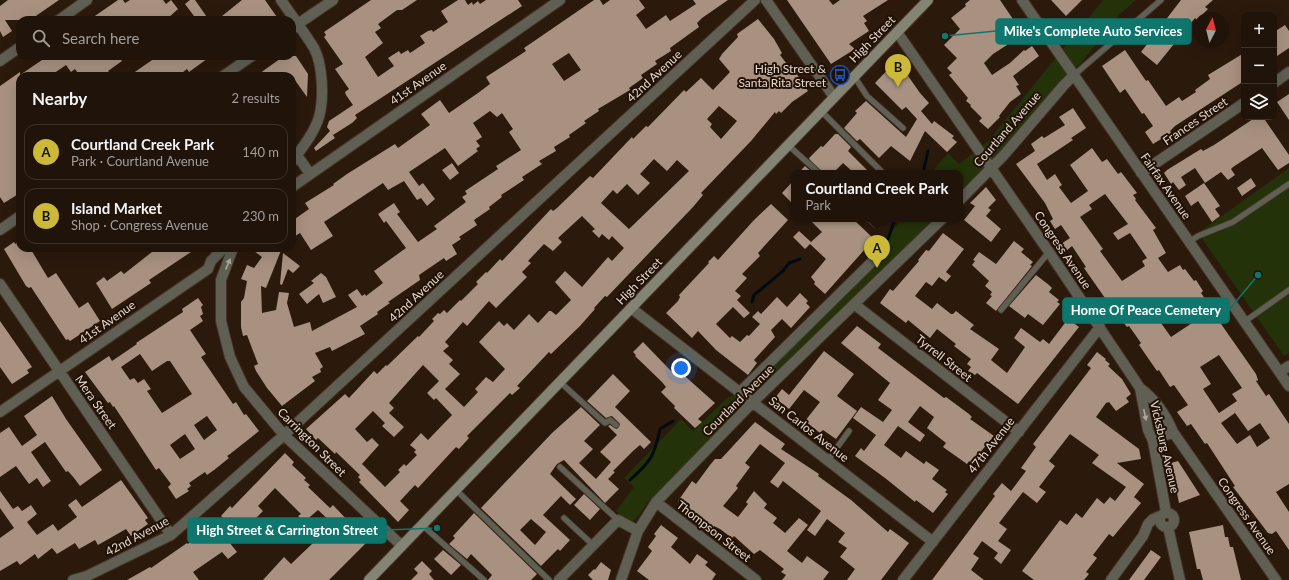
<!DOCTYPE html>
<html lang="en">
<head>
<meta charset="utf-8">
<style>
  :root { --surface:#201309; --page:#2d2017; --text:#f1f3f6; --muted:#a29e9c; --line:#3d322a; --accent:#cdb938 }
  body { margin:0; font-family:Lato,sans-serif; background:var(--page); color:var(--text) }
  .controls { position:absolute; right:12px; top:12px; display:grid; overflow:hidden; border-radius:8px; box-shadow:0 4px 16px #0002 }
  .controls button { width:36px; height:36px; display:grid; place-items:center; padding:0; border:0; border-bottom:1px solid var(--line); background:var(--surface); color:var(--text); font:20px sans-serif }
  .compass { position:absolute; left:1193px; top:12px; width:36px; height:36px; border-radius:50%; background:var(--surface); box-shadow:0 4px 16px #0002; rotate:7deg }
  .you { position:absolute; left:681px; top:368px; width:14px; height:14px; margin:-10px; border:3px solid #fff; border-radius:50%; background:#1a73e8; box-shadow:0 0 0 6px #1a73e833 }
  .badge { display:grid; place-items:center; width:26px; height:26px; border-radius:50%; background:var(--accent); color:#111; font-size:13px; font-weight:700 }
  .pin { position:absolute; translate:-50% -33px; filter:drop-shadow(0 1px 2px #0008) }
  .pin::after { content:''; position:absolute; top:21px; width:14px; height:12px; background:inherit; clip-path:polygon(0 0,100% 0,50% 100%) }
  .popup { position:absolute; left:791px; top:170px; width:172px; height:52px; box-sizing:border-box; display:grid; place-content:center; border-radius:8px; background:var(--surface); filter:drop-shadow(0 1px 3px #0005); font-size:13px; white-space:nowrap; color:var(--muted) }
  .popup b { font-size:15px; color:var(--text) }
  .popup::after { content:''; position:absolute; left:50%; top:100%; margin-left:-8px; border:8px solid transparent; border-top-color:var(--surface) }
  .list { margin:0; padding:0; list-style:none }
  h2 { display:flex; justify-content:space-between; align-items:center; height:52px; margin:0; padding:0 16px; font-size:17px }
  h2 small { font-size:13px; font-weight:400; color:var(--muted) }
  .list li { display:grid; grid-template-columns:26px 1fr auto; gap:12px; align-items:center; box-sizing:border-box; height:56px; margin:0 8px 8px; padding:0 8px; border:1px solid var(--line); border-radius:12px }
  .list b { display:block; font-size:15px; white-space:nowrap }
  .list p { margin:0; font-size:13px; white-space:nowrap; color:var(--muted) }
  .list em { font-size:13px; font-style:normal; color:var(--muted) }
  .icon { flex:none; width:22px; height:22px; fill:none; stroke:currentColor; stroke-width:2; stroke-linecap:round; stroke-linejoin:round }
  .map { position:relative; flex:none; width:1289px; height:580px; overflow:hidden }
  .search { position:absolute; background:var(--surface); box-shadow:0 4px 16px #0002; left:16px; top:16px; width:280px; height:44px; display:flex; align-items:center; gap:10px; box-sizing:border-box; padding:0 14px; border-radius:12px; color:var(--muted); font-size:15px }
  .panel { position:absolute; background:var(--surface); box-shadow:0 4px 16px #0002; left:16px; top:72px; width:280px; height:180px; border-radius:12px }
  .map>svg:first-child { display:block }
</style>
</head>
<body>
<div class="map">
<svg width="1289" height="580" viewBox="0 0 1289 580">
  <rect width="100%" height="100%" fill="#2b190c"/>
  <!-- green -->
  <path fill="#233208" d="M1103,0h33l-16,14 -39,49 -23,20 -55,67 -43,44v-21h-29l17,-20 11,11 29,-23z
    M1289,168v185l-5,3 -86,-123z
    M902,219h32l-285,282c-6,7 -11,20 -20,21l-13,-11 18,-24 -10,-9 57,-59 12,12 34,-33 25,-12 134,-136 -5,-6z"/>
  <g fill="none" stroke-linecap="round" stroke-linejoin="round">
    <!-- stream -->
    <path stroke="#010c10" stroke-width="3" d="M923,173l5,-22
      M888,239l7,-20
      M752,302l2,-7 29,-24 6,-8 11,-4
      M630,480c21,-19 24,-23 30,-51l13,-8"/>
  </g>
  <!-- building -->
  <path fill="#a89181" fill-rule="evenodd" d="M8,0h51l-29,20h-25l7,11 -9,6 -3,-6v-25z
    M118,0h5l2,3 5,-3h33l3,4 5,-4 7,9 -12,11h-77z
    M190,0h5l14,20h-12l-12,-16z
    M242,0h23l14,20h-62z
    M371,0h46l-15,10h-5l-19,14 3,4 -6,4 8,11 -18,14 13,20 16,-11 -6,-8 11,-7 2,3 7,-4 2,3 15,-10 -5,-7 8,-5 4,-1 1,2 15,-10 -7,-11 17,-11h7l3,5 4,-3 1,3 5,-4 2,3 6,-4h32l4,6 -167,109 2,3 -5,5 -19,12 -6,-8 2,-6 24,-16 -7,-10 -1,-3 4,-3 -14,-20 8,-5 -19,-27 2,-2 -2,-3z
    M594,0h6l3,5 7,-5h29l6,8 -9,7 10,14 20,-14 4,6 26,-17 -3,-4h35l-26,18 -5,5 2,4 -29,21 1,3 -16,10 2,3 -16,11 2,3 -14,10 1,2 -32,19 1,2 -15,10 2,2 -17,12 1,2 -16,10 2,4 -17,10 3,3 -20,13 2,3 -23,15 1,2 -13,10 1,2 -16,11 3,5 -18,12 2,2 -9,6 5,9 -11,7 -2,-3 -25,17 1,5 -32,22 2,1 -13,9 1,2 -18,12 5,8 -33,17 -2,-4 -15,6 8,14 -3,2 1,3 -9,5 3,4 -33,25 -15,-18 -11,-17 -2,-5 4,-2 -11,-29 -4,1 -2,-9v-25l3,-4 3,-17 -6,-2 6,-14 7,3 8,-11 -12,-9h32l-16,40 -5,-2 1,27 14,-3 3,-18 10,1 -2,10 7,24 16,-5 2,9 45,-24 -9,-12 9,-6 5,7 3,-2 1,2 17,-13 -9,-12 32,-23 -20,-27 -2,2 -6,-9 16,-11 6,9 -3,2 21,28 19,-13 -3,-3 32,-24 -4,-5 5,-3 -2,-3 33,-22 -2,-3 25,-16 -12,-18 4,-3 -11,-16 -5,4 -7,-6 -17,12 9,14 -6,4 4,5 -4,3 2,2 -20,15 -13,-18 -36,24 10,14 4,-3 12,16 -8,7 -6,-8 -4,2 -13,-19 -16,9 -5,-7 -59,39 9,14 -22,14 -11,-17 -8,5v-17l17,-12 -4,-6 29,-18 -1,-1 14,-10 48,-30 3,4 32,-23 -9,-11 19,-14 9,13 29,-20 12,-9 -4,-7 40,-26 -2,-3zM569,53l12,17 -17,11 -12,-17z
    M787,0h42l4,5 7,-5h48l-25,16 4,5 -3,2 5,8 -20,13 6,5 -24,15z
    M970,0h30l17,25 -16,11 6,9 -14,9 -9,9 8,12 18,-12 14,-13 1,1 7,-5 7,10 -26,20 6,9 -3,1 5,8 -11,8 -11,14 1,1 -12,12 -9,-8 3,-3 -12,-12 1,-1 -5,-4 2,-3 -19,-23 3,-2 -5,-5 10,-10 -13,-13 16,-16 -9,-11 15,-12 -1,-2z
    M1051,0h31l-16,16z
    M1181,0h32l-8,7 3,2 -11,11 -2,-2 -38,47 -16,-13z
    M758,19l16,20 8,14 -2,2 10,13 2,-1 16,24 -16,11 -11,11 -2,-2 -3,3 -1,-2 -24,29 -50,52 2,2 -10,12 -86,90 -2,-1 -11,12 1,1 -15,17 -29,28 -2,-2 -32,34 3,2 -8,7 -2,-2 -43,43 2,2 -10,11 -3,-2 -38,41 -3,-3 -15,16 9,9 -11,12 -39,-40 2,-2 -3,-3 2,-2 -24,-23 -1,2 -17,-16 -2,2 -10,-11 39,-35 4,4 25,-27 3,3 9,-9 1,1 31,-30 1,1 15,-16 -2,-2 6,-6 2,1 4,-4 3,3 13,-13 1,1 17,-17 -2,-2 10,-10 1,1 13,-14 2,2 49,-52 2,2 4,-3 33,-32 3,2 39,-41 1,2 13,-13 2,1 36,-37 2,2 15,-14 12,12 17,-18 -11,-13 3,-5 16,-17 -1,-3zM719,106l18,15 -16,18 -11,-12 2,-3 -5,-5zM654,159l13,12 10,-11 12,11 -60,58 -28,-26 12,-13 4,4 10,-10 11,11 12,-12 -10,-9zM582,216l13,13 -3,2 7,7 3,-4 7,6 3,-4 12,12 -12,13 -4,-4 -26,30 -17,-16 -10,11 16,18 -15,15 -5,-4h-2l-11,12 -9,-9 -15,16 -7,-7 -3,3 -5,-5 -20,21 26,27 -12,13 -7,-5 -11,12 3,3 -14,15 -19,-18 15,-15 -11,-10 4,-4 -10,-9 6,-5 -4,-4 18,-20 4,4 22,-25 7,7 31,-31 -5,-5 9,-9 -3,-2 16,-17 9,7 9,-9 -4,-4zM423,365l16,16 -12,12 7,7 2,-2 16,17 -24,25 -7,-7 -11,12 6,5 -2,2 3,3 -11,11 -2,-2 -6,6 2,2 -15,15 -23,-23 17,-19 -7,-7 -5,4 -12,-13 18,-18 12,12 -3,3 12,11 10,-10 -15,-14 5,-5 -5,-5z
    M1285,25l4,6v17l-15,10v-26z
    M1125,50l21,31 2,-1 18,26 13,-9 3,4 14,-9 -1,-2 15,-11 -2,-4 36,-22v28l-69,45 -5,5 1,2 -18,11 -8,-12 8,-6 -9,-13 -2,1 -17,-25 -5,4 -18,-27z
    M39,56h79l4,5 -14,10 4,5h-32l-5,-7 -4,3 -5,-7 -16,11h-30v117l-16,10 -4,-6v-111l20,-14v3l22,-15z
    M158,56h53l-22,16 -2,-3 -9,7h-49z
    M284,56h12l12,18 -1,23 -15,-21h-36z
    M897,60l23,33 9,10 -8,8 11,13 2,-3 20,15 -2,2 5,4 -10,10 -22,-21 -15,30 -19,-15 -12,12 -19,-19 -3,2 -13,-13 13,-15 -2,-2 11,-10 40,36 11,-18 -11,-12 -4,3 -27,-27z
    M1289,94v26l-12,-18z
    M1073,108l13,20 -15,10 2,2 -36,24 10,16 8,-6 7,11 -3,2 12,16 17,-12 -18,-26 22,-17 10,14 5,-3 11,15 3,-2 16,21 -4,2 3,4 -1,1 21,28 -3,2 13,23 -8,5 10,14 12,-7 3,5 2,-1 9,12 2,-1 7,11 -2,2 12,17 -1,1 44,63 2,6 -2,1 10,15 3,-2 20,30v60l-13,8 13,20v38l-13,-19 -4,3 -4,-1 -35,-46 2,-1 -28,-43 -2,1 -14,-20 -4,2 -10,-14 11,-7 -14,-20 -4,2 -11,-17 -2,1 -18,-26 2,-2 -12,-17 -2,1 -13,-16 -30,-43 2,-1 -14,-21 -6,5 -5,-7 9,-6 -9,-13 -6,4 -5,-8 3,-2 -8,-16 -29,-39 19,-13 -4,-7 11,-8 2,2 21,-13 -6,-8zM1105,194l23,30 -15,9 5,7 12,-7 17,25 -5,3 3,5 -23,15 -22,-30 3,-2 -23,-32 12,-8 -3,-4zM1182,309l10,14 -21,14 -10,-14zM1219,355l23,33 -10,6 5,7 -18,12 -16,-24 8,-5 -11,-17zM1235,413l13,18 12,-8 10,15 -13,9 -7,-12 -13,9 -16,-21z
    M1256,117h7l26,38v8l-11,7 -16,-22 -29,19 -2,2 4,6 -7,5 -7,-8 -16,11 -10,-15 -14,9 5,8 -7,5 -6,-8 -2,2 -7,-11 3,-3 34,-21 2,2 11,-6z
    M330,131l5,7 -19,13 -2,-3z
    M835,134h3l13,13 -3,4 22,22h-16l-11,-10 -10,10h-10l-13,-13 -1,-2 12,-12 2,1z
    M452,163l7,10 -9,7 -8,-10z
    M805,166l8,7h-15z
    M1251,178l5,8 -14,10 -5,-8z
    M794,180v25l-12,-12z
    M1204,183l16,23 -5,3 5,7 -8,6 -14,-21 -7,5 -6,-10z
    M986,187l10,13 -8,8 3,2 -5,6 15,13 -10,13 -27,-22 11,-14 -5,-3z
    M771,204l17,16 -30,33 2,3 -18,18 5,4 -12,13 6,5 -4,4 13,13 -6,5 -11,-11 -17,17 14,14 2,-2 8,6 7,-7 2,1 11,-12 -8,-7 6,-6 3,3 16,-17 10,10 13,-14 8,8 -2,2 4,4 -19,21 -9,-9 -11,11 4,7 -21,23 3,3 -9,12 -32,-25 -18,-19 -6,7 -26,-25 12,-12 2,-4 -1,-2 30,-32 -1,-1 6,-6 4,4 36,-40z
    M809,219h44l21,20 -49,55 -11,-10 1,-2 -4,-5 15,-18 -16,-15 -5,5 -12,-12 6,-6 12,11 11,-10z
    M943,233l21,16 -18,23 5,4 -5,6 -7,-5 -7,9 -6,-4 -11,14 17,13 5,-6 14,11h2l3,-3 18,14 -4,4 29,20 -8,11 16,13 18,-26 -11,-9 7,-10 19,14 3,-3 6,5 19,-25 11,8 -61,77 -41,-31 -2,2 -7,-4 3,-4 -4,-3 4,-5 -17,-13 2,-2 -19,-15 -7,9 -22,-18 -2,3 -26,-20 10,-14 3,2 26,-30 -1,-1 8,-10 3,1z
    M20,241v7h10l18,30 8,-5 23,35 9,-6 12,19 -30,20 -2,-2 -2,1 -35,-53 -2,1 -3,-2 -22,-37 10,-7 1,2z
    M1014,241l10,8 -3,3 12,10 -3,3 2,1 -36,45 -10,-8 6,-7 -2,-1 2,-3 -7,-6 4,-5 -17,-16 3,-4 -2,-1 6,-8 17,12z
    M157,248h40l-48,32 2,3 -39,26 -16,-26 8,-6 3,4 14,-10 3,3z
    M283,253l17,13 -7,7 -5,-4 -6,16 -2,-1z
    M321,273l5,4 10,20 -13,6 -4,-9 -12,10 -8,-10 15,-11 -3,-2z
    M1036,275l13,10 3,3 -3,4 10,8 -2,2 3,2 -17,21 -15,-11 -3,4 -16,-12z
    M198,298l5,7 -2,2 2,7 -3,2 3,5 -13,9 16,24 -5,3 32,47 3,-2 8,13 2,-1 13,17 -29,23 -3,2 2,2 -15,12 -7,5 -2,-3 -16,11 2,3 -4,3 2,2 -13,8 -8,-12 3,-3 -12,-16 -3,2 -42,-64 -1,1 -3,-5 -2,1 -23,-31 24,-16 3,5 25,-17 -1,-1 47,-31 -1,-3zM140,354l12,17 15,-10h3l22,33 -30,19 -15,-22 4,-2 -7,-10 -6,4 -4,-5 -4,2 -9,-13zM207,416l10,14 -13,10 -10,-15zM185,434l10,15 -15,10 -10,-14z
    M0,321l32,46 -5,3 2,3 -17,11 -12,-17z
    M857,326l24,18 -3,4 66,50 2,-1 23,17 3,3 -2,2 24,17 -23,27 -2,-2 -2,3 -24,-17 3,-4 -19,-15 7,-11 -14,-11 -12,16 17,13 -5,7 -22,-16 -14,19 17,13 5,-7 18,13 2,-3 13,9 -7,9 15,11 -2,2 3,2 -15,19 -17,-13 -1,2 -30,-24 -30,-22 6,-8 3,3 12,-16 -23,-17 8,-11 22,15 9,-12 -14,-10 12,-17 -49,-40z
    M643,342l29,30 3,1 3,-3 37,33 -17,16 4,3 -7,6 -21,-20 1,-2 -14,-14 5,-5 -4,-5 -27,-26 1,-1 -3,-3z
    M824,351l30,23 -17,22 20,15 -21,28 -13,-9 -3,3 -15,-12 15,-19 -16,-12 -15,19 -14,-11 7,-9 7,6z
    M1097,352l9,7 -1,1 5,4 -2,2 14,13 9,15 -5,4 3,4 -13,9 -7,-9 -3,1 -10,14 43,32 2,10 -24,4 27,21 -10,13 7,6 -28,34 -4,-3 -16,21 4,3 -11,14 3,2 -5,6h-50l-12,-9 38,-51 7,5 9,-12 6,5 15,-20 7,6 6,-7 5,4 11,-14 -34,-24 7,-8 -29,-21 -21,27 6,5 -16,21 7,5 -9,11 -14,-11 -24,31 8,6 -9,12 13,9 -10,14 -7,-6 4,-5 -16,-12 -9,13 6,4 -8,12 13,10h-52l63,-84 -2,-2 9,-11 9,8 15,-20 -5,-3 15,-21 -3,-3 58,-76 -4,-3z
    M613,374l17,17 -15,16 36,35 -7,7 -4,-4 -7,6 -20,20 2,1 -7,7 11,10 -14,14 -41,-43 -7,4 -7,10 26,25 -6,6 -9,-9 -18,19 27,25 -10,11 -2,-2 -17,17 -60,-58 71,-75 29,-26 19,18 -16,16 9,8 -14,14 17,16 15,-17 -11,-10 17,-17 -9,-9 2,-1 7,4 3,-5 -8,-8 -6,2 -19,-17zM531,519l15,13 -11,13 -15,-15z
    M52,396l14,23 36,51 -22,16 -6,-8 -6,-7 -2,1 -21,-30 -14,10 20,29 -8,6 -6,-9 -8,6 -13,-18 -16,11v-44l9,-6 13,19 15,-11 -13,-19z
    M755,422l30,22 -4,5 38,25 -1,2 33,24 37,32 2,-3 19,14 -28,37h-34l8,-11 -15,-12 7,-9 -9,-6 7,-9 -18,-14 -12,17 -8,-6 14,-19 -38,-30 -5,7 -8,-6 15,-19 -25,-19 -15,19 5,4 -14,19 2,2 -15,18 15,11 10,-13 -2,-2 8,-11 13,13 -3,4 13,10 -4,5 12,10 14,-15 9,7 -21,26 15,12 5,-7 22,16 -6,8h-41l4,-5 -5,-3 3,-3 -24,-19 -6,4 -20,-18 -2,2 -12,-9 -6,-3 -1,2 -35,-27 14,-20 4,3 14,-19 5,-6h6z
    M285,453l9,9 -2,3 14,13 -2,2 6,5 -2,2 22,21 3,-3 17,18 3,-2 17,18 -41,41h-66l21,-23 7,7 42,-40 -15,-14 -14,12 -6,-6 3,-2 -26,-26 -17,18 5,5 -10,10 -2,-2 -12,13 -18,-16 9,-10 2,2z
    M1178,461l22,34 -21,8 -8,-40z
    M121,480l27,38 -3,2 3,4 -17,12 -5,-7 -28,16 -3,-5 -16,9 -4,-6 -18,11 -5,-6 -14,11 -3,-5 -15,11 -3,-4 -17,10v-33l14,-10 -14,-20v-17l13,18 5,-3 4,5 9,-6 6,9 -10,8 10,13 16,-11 5,7 19,-14 -9,-12 8,-6 6,8z
    M584,494l16,15 -10,11 -16,-15z
    M474,513l63,61 -6,6h-43l4,-5 -21,-21 -4,5 -18,-15 6,-6 -2,-2z
    M214,523l23,29 -9,7 -6,-7 -29,20 6,8h-72l23,-13 1,1 36,-25 1,1 16,-13 1,1z
    M661,525l17,13 -7,9 19,17 7,-10 11,8 -3,3 11,9 -4,6h-63l-12,-9 15,-20 -4,-4 8,-11 -2,-2z
    M1223,525l2,12h3l2,10h3l8,33h-38l-3,-11h-3l-8,-37z
    M443,550l18,15 -10,10 -17,-16z
    M1151,550l10,7 -17,23h-15z
    M422,561l10,10 -3,3 5,6h-23l7,-7 -4,-4z
    M601,562l10,8 -3,10h-15l-5,-5 6,-6 1,1z"/>
  <g fill="none" stroke-linecap="round" stroke-linejoin="round">
    <!-- lane casing -->
    <g stroke="#453427" stroke-width="7">
      <path id="lane" d="M1074,75l87,-75
        M854,76l13,20 36,32
        M821,111l62,62
        M788,145l31,28
        M869,219l8,7
        M1189,242l9,-6 35,-14 56,-38
        M1001,310l48,-58
        M1244,322l45,-32
        M560,382l45,41 5,-3 6,5
        M828,460l21,-29
        M560,467l58,53
        M456,490l93,90
        M564,518l29,27
        M422,525l62,55"/>
    </g>
    <!-- street casing -->
    <g stroke="#453427" stroke-width="12">
      <path id="street" d="M281,0c11,16 23,32 33,48 9,17 10,51 5,69 -5,17 -18,32 -27,45
        M766,0l68,97
        M1022,0l267,386
        M59,20l28,-20
        M292,28l41,-28
        M897,32l152,220 91,136c15,11 26,27 33,44l103,148
        M0,61l20,-14
        M223,76l29,-20
        M1274,83l15,-11
        M297,155l13,19
        M1141,173l103,-70
        M292,187l268,-187
        M960,200l44,-45 60,-70 10,-10
        M0,230l20,-14
        M233,248l-12,32v41l9,36 14,30 40,48 118,111
        M0,284l171,251
        M854,304l165,128
        M631,308l302,234
        M1280,372l9,-6
        M1140,388l8,42 5,11 13,71
        M740,392l143,-141
        M0,412l208,-143 3,-8 13,-13
        M1153,441l20,-9
        M656,502l100,78
        M1160 520a7 7 0 1 1 14 0a7 7 0 1 1-14 0Z
        M1168,527l12,53
        M73,580l14,-4 84,-41 113,-100 471,-435
        M559,580l59,-60 20,11
        M621,580l17,-49 18,-29 97,-100 189,-183
        M903,580l197,-253
        M1111,580l32,-44 5,-12 5,-5 7,-3"/>
    </g>
    <!-- secondary casing -->
    <g stroke="#453427" stroke-width="12">
      <path id="secondary" d="M369,580l559,-580"/>
    </g>
    <!-- lane -->
    <use href="#lane" stroke="#5f5f54" stroke-width="5.5"/>
    <!-- street -->
    <use href="#street" stroke="#5f5f54" stroke-width="10"/>
    <!-- secondary -->
    <use href="#secondary" stroke="#838473" stroke-width="10"/>
  </g>
  <!-- one-way arrows -->
  <defs><path id="oneway-solid" d="M-6-.8H1V-3.2L6.5 0L1 3.2V.8H-6Z"/></defs>
  <g fill="#afa79e">
    <use href="#oneway-solid" transform="translate(228 264) rotate(-67)"/>
    <use href="#oneway-solid" transform="translate(1145 415) rotate(78)"/>
  </g>
  <!-- icons -->
  <defs>
    <g id="bus-ring" transform="scale(1)"><circle r="9.5" fill="#211004" stroke="#1a4fb4" stroke-width="1.5"/><path d="M-5-6H5V4H4V6H2V4H-2V6H-4V4H-5ZM-3.5-4V0h7V-4ZM-3.5 1.2v1.5H-2V1.2ZM2 1.2v1.5H3.5V1.2Z" fill="#1a4fb4"/></g>
  </defs>
  <g fill-rule="evenodd">
    <use href="#bus-ring" x="840" y="75"/>
  </g>
  <g text-anchor="middle" dominant-baseline="central" stroke-width="4" stroke-linejoin="round" paint-order="stroke">
    <!-- street labels -->
    <g font-size="12" fill="#e4d7cf" stroke="#211004">
      <text transform="translate(872 39) rotate(-46)">High Street</text>
      <text transform="translate(654 76) rotate(-43)">42nd Avenue</text>
      <text transform="translate(418 83) rotate(-35)">41st Avenue</text>
      <text transform="translate(1195 121) rotate(-34)">Frances Street</text>
      <text transform="translate(1007 129) rotate(-49)">Courtland Avenue</text>
      <text transform="translate(1166 186) rotate(55)">Fairfax Avenue</text>
      <text transform="translate(1063 250) rotate(56)">Congress Avenue</text>
      <text transform="translate(639 281) rotate(-46)">High Street</text>
      <text transform="translate(416 296) rotate(-43)">42nd Avenue</text>
      <text transform="translate(107 322) rotate(-35)">41st Avenue</text>
      <text transform="translate(944 358) rotate(38)">Tyrrell Street</text>
      <text transform="translate(738 400) rotate(-45)">Courtland Avenue</text>
      <text transform="translate(96 402) rotate(55)">Mera Street</text>
      <text transform="translate(809 429) rotate(38)">San Carlos Avenue</text>
      <text transform="translate(312 442) rotate(45)">Carrington Street</text>
      <text transform="translate(991 445) rotate(-52)">47th Avenue</text>
      <text transform="translate(1165 447) rotate(77)">Vicksburg Avenue</text>
      <text transform="translate(1247 516) rotate(55)">Congress Avenue</text>
      <text transform="translate(714 531) rotate(38)">Thompson Street</text>
      <text transform="translate(137 536) rotate(-28)">42nd Avenue</text>
    </g>
    <!-- poi labels -->
    <g font-size="12" fill="#e4d7cf" stroke="#211004" text-anchor="end">
      <text x="826" y="68">High Street &amp;<tspan x="826" dy="14">Santa Rita Street</tspan></text>
    </g>
  </g>
  <!-- callouts -->
  <path fill="none" stroke="#0f766e" stroke-width="1.5" d="M945 36L996 31M1258 275L1229 310M437 528L386 530"/>
  <g fill="#0f766e" stroke="#211004" stroke-width="1.5">
    <circle cx="945" cy="36" r="4"/>
    <circle cx="1258" cy="275" r="4"/>
    <circle cx="437" cy="528" r="4"/>
  </g>
  <g fill="#0f766e" stroke="#0f766e" stroke-width="1.5">
    <rect x="996" y="19" width="195" height="25" rx="4"/>
    <rect x="1063" y="298" width="166" height="25" rx="4"/>
    <rect x="188" y="518" width="198" height="25" rx="4"/>
  </g>
  <g font-size="13" text-anchor="middle" font-weight="bold" fill="#fff">
    <text x="1093" y="36">Mike's Complete Auto Services</text>
    <text x="1146" y="315">Home Of Peace Cemetery</text>
    <text x="287" y="535">High Street &amp; Carrington Street</text>
  </g>
</svg>
<div class="controls">
<button>+</button>
<button>−</button>
<button><svg class="icon" aria-label="layers" viewBox="0 0 24 24"><path d="M12 4l9 5-9 5-9-5zM3 14l9 5 9-5"/></svg></button>
</div>
<svg class="compass" viewBox="-18 -18 36 36"><path d="M0-13l5 13h-10z" fill="#e53935"/><path d="M0 13l5-13h-10z" fill="#a29e9c"/></svg>
<div class="you"></div>
<div class="pin badge" style="left:877px;top:268px">A</div>
<div class="popup"><b>Courtland Creek Park</b>Park</div>
<div class="pin badge" style="left:898px;top:87px">B</div>
<div class="search"><svg class="icon" aria-label="search" viewBox="0 0 24 24"><circle cx="10" cy="10" r="6"/><path d="M15 15l6 6"/></svg>Search here</div>
<section class="panel">
<h2>Nearby<small>2 results</small></h2>
<ul class="list">
<li><span class="badge">A</span><div><b>Courtland Creek Park</b><p>Park · Courtland Avenue</p></div><em>140 m</em></li>
<li><span class="badge">B</span><div><b>Island Market</b><p>Shop · Congress Avenue</p></div><em>230 m</em></li>
</ul>
</section>
</div>
</body>
</html>
